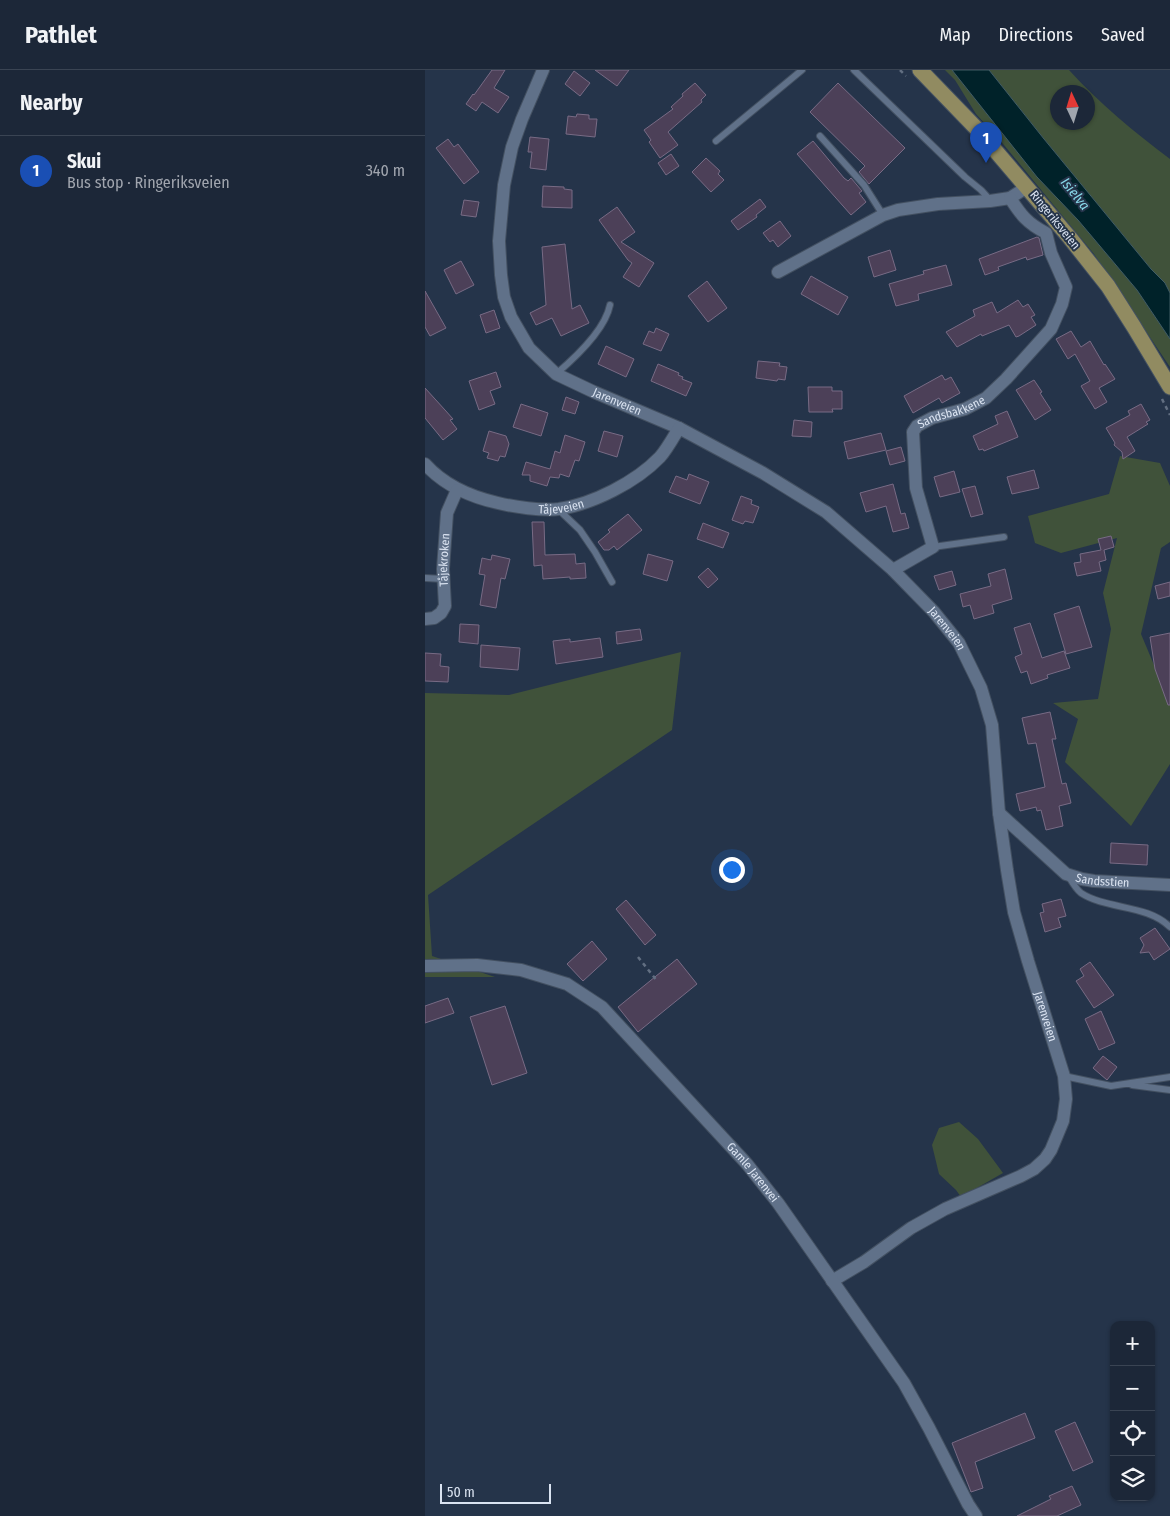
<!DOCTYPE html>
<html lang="en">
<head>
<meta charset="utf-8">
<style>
  :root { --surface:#1c2738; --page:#293343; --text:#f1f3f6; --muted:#a0a5ae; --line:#3a4453; --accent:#bda9f5 }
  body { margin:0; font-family:"Fira Sans Condensed",sans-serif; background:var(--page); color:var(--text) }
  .controls { position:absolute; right:15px; bottom:15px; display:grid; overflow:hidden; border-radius:10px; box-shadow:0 1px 4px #0004 }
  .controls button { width:45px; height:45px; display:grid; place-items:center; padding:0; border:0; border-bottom:1px solid var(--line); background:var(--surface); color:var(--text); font:25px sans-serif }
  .compass { position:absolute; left:625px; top:15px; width:45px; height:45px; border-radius:50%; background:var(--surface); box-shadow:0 1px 4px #0004; rotate:356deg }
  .scale { position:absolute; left:15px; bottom:12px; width:111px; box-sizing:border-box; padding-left:5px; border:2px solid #dae3f1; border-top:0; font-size:14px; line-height:18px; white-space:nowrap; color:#dae3f1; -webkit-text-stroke:4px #25344a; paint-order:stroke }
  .you { position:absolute; left:306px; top:799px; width:18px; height:18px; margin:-12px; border:4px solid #fff; border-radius:50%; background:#1a73e8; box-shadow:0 0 0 8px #1a73e833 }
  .badge { display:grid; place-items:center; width:32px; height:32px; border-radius:50%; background:var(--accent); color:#fff; font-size:16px; font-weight:700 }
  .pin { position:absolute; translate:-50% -41px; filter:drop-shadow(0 1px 2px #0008) }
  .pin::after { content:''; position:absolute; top:26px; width:18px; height:15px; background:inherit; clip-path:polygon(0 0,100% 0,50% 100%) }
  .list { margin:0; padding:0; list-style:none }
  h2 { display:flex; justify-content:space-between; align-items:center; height:65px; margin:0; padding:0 20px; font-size:21px }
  h2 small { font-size:16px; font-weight:400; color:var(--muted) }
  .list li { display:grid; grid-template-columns:32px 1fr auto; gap:15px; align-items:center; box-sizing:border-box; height:70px; padding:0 20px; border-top:1px solid var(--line) }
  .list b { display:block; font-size:19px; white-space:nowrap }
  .list p { margin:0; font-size:16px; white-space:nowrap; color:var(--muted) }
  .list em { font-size:16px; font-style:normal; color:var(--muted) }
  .icon { flex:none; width:28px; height:28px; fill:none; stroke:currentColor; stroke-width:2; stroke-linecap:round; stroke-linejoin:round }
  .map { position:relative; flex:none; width:745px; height:1446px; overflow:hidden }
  header { display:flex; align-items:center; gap:30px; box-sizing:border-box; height:70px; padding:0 25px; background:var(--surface); border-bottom:1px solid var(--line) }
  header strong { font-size:24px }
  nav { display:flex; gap:28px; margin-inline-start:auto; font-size:18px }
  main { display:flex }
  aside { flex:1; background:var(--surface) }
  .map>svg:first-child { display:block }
</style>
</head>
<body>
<header>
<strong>Pathlet</strong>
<nav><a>Map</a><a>Directions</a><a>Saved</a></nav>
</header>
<main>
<aside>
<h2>Nearby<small></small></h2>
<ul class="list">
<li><span class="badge" style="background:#1a4fb4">1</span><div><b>Skui</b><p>Bus stop · Ringeriksveien</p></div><em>340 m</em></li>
</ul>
</aside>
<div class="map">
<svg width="745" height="1446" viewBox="0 0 745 1446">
  <rect width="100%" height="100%" fill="#25344a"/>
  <!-- green -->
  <path fill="#40523a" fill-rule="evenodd" d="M520,0h7l85,107 41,43 59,70 33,49v28l-76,-113 -95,-115 -23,-25 -21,-34z
    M564,0h80c30,33 65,62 101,89v134l-5,-10 -14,-14 -107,-130zM632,22h30v30h-30z
    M695,386l40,7 10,23v56l-9,6 -20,86 29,69v61l-39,62 -66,-64 13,-43 -25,-16 45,-4 13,-70 -8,-36 14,-55 -56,15 -26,-10 -7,-27 81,-22z
    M256,582l-9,78 -244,165 4,61 63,21h-70v-284l84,2z
    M534,1052l19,17 25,34 -42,24 -5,-7 -17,-16 -7,-29 7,-17z"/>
  <!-- water -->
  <path fill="#002229" stroke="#415c65" d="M527,0h37l55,69 107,130 14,14 5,10v46l-33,-49 -59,-70 -41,-43z"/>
  <!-- building -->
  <path fill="#4c4058" stroke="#786b85" d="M67,0h13l-11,18 15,9 -11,16 -16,-11 -6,9 -10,-7 7,-10 1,1z
    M170,0h34l-12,16z
    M149,1l16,12 -10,13 -15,-12z
    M270,13l11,12 -5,5 1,2 -34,30 10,13 -18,13 -11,-16 2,-2 -7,-10 29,-21 -2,-2 12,-11 -1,-2z
    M413,13l67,65 -36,36 -10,-12 6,-6 -55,-54z
    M152,44l12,1v4h8l-2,18 -29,-3 2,-18 8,1z
    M105,67l19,2 -3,31 -16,-2 2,-16h-4z
    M23,69l6,8 4,-3 21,28 -15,12 -28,-36z
    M388,71l31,37 4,3 3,-3 11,13 -3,2 7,9 -15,13 -54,-61z
    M246,84l8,12 -13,9 -8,-12z
    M281,88l14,13 -2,3 6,6 -13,12 -19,-20z
    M118,116l21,1v2l8,1v18l-30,-1z
    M335,129l6,8 -10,8 1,2 -19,13 -7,-9z
    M39,130l15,2 -3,15 -15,-2z
    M192,137l18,25 -14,10 33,21 -15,24 -16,-10 9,-14 -4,-3 -29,-40z
    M355,151l11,15 -13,11 -5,-7 -3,2 -7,-9z
    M612,167l2,1 4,17 -16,5 -1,-3 -28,10 1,3 -14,5 -6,-16z
    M140,174l7,65 8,-4 9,18 -28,13 -9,-18 -16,7 -6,-12 16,-8 -4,-58z
    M465,180l6,20 -22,7 -6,-20z
    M36,191l13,24 -18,9 -12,-24z
    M521,195l6,20 -34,9 1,6 -23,6 -7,-22 35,-10 -1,-3z
    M386,206l37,21 -10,18 -37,-21z
    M282,211l20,27 -19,14 -20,-26z
    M0,221l21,37 -16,8 -5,-9z
    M593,230l5,7 5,-3 7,11 -4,2 5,8 -17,11 -3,1 -7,-12 -27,11 -1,-2 -24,13 -11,-15 29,-16 -2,-6 19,-8 5,11z
    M69,240l6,18 -14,5 -6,-18z
    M231,258l13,6 -8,17 -18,-7 6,-13 5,2z
    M646,261l10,16 9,-6 14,24 1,-1 10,15 -16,9 8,14 -12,7 -14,-23 9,-5 -15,-27 -7,5 -12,-20z
    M181,276l28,13 -8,18 -28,-13z
    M333,291l22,2 -1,3 8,1 -2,13 -7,-1 -1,2 -21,-3z
    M233,294l21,9 -1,2 5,2 -1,2 10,4 -6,13 -35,-15z
    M71,302l5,15 -11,4 5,13 -16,6 -10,-29z
    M517,305l3,5 6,-3 9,16 -18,10 -3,-5 -26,15 -9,-17z
    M609,310l8,12 -2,1 11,17 -16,10 -19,-30z
    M383,317h24v4h10v18h-10l1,3h-24z
    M0,318l20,22 8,9 -3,1 7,9 -14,11 -18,-22z
    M141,327l13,5 -4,12 -13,-4z
    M96,334l27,9 -7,23 -28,-9z
    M716,334l9,16 -4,2 2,2 -21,13 8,14 -12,8 -1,-7 -8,-7 1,-2 -9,-15 24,-13 -2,-4z
    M582,341l11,26 -34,14 -1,-2 -4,1 -6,-14 25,-12 -3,-8z
    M369,350l18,2 -1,15 -19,-1z
    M64,361l17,5 3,8 -4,13 -5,-1 -2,5 -11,-3 2,-5 -6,-2z
    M179,361l19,5 -6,21 -19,-6z
    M456,363l5,17 -38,9 -4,-17z
    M140,365l20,7 -6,19 -4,-1 -6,17 -9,-3 -1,4 -9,-1 -3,9 -17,-5v-6h-8l4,-13 24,7 5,-18 5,2z
    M476,377l4,14 -15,4 -4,-14z
    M609,400l5,18 -27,6 -5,-17z
    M529,401l6,21 -20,5 -6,-20z
    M264,404l20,8 -9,22 -31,-12 7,-16 11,4z
    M468,414l8,30 4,-1 4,15 -16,4 -7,-26 -20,6 -6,-19z
    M550,416l8,28 -12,3 -9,-28z
    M316,426l11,4 -1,4 8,3 -6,16 -8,-2 -2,3 -11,-4z
    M203,444l14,16 -25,20 -3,-4 -5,4h-5l-6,-8 12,-10 -2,-2z
    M107,452h12l1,33 30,-1 1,10 9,-1 1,15 -16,1v-2l-27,2 -1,-14 -8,1z
    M278,453l26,10 -6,15 -26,-9z
    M686,466l3,11 -10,3 2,10 -7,2 2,9 -24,5 -3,-13 7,-1 -1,-8 21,-4 -3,-11z
    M223,484l25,7 -6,20 -24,-7z
    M67,485l18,4 -5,20 -4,-1 -5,30 -16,-3 5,-30 -6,-1 3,-16 9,2z
    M283,498l10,11 -10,9 -10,-11z
    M580,499l7,30 -20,6 2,8 -20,6 -4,-14 -7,2 -3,-13 31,-8 -3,-12z
    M527,501l4,14 -17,5 -5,-14z
    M745,512v14l-12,3 -3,-13z
    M654,536l13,41 -26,7 -12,-40z
    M605,553l12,35 22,-7 6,17 -23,7 1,3 -17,6 -4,-13 -6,2 -6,-16 7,-3 -8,-26z
    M35,554l19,1 -1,19 -19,-2z
    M215,559l2,11 -25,4 -1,-12z
    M745,563v72h-2l-13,-36 -5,-32z
    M175,568l3,19 -47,7 -3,-23 17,-2v3z
    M56,575l39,3 -2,22 -38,-3z
    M0,583l16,1 -1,12 9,1 -1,15 -23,-1z
    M625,642l6,27h-4l10,45 4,-1 5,20 -12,3 4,20 -17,4 -5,-20 -4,1 -1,-4 -16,4 -4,-17 29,-7 -9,-44 -8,1 -6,-26z
    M686,773l37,2 -1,20 -37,-2z
    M636,829l5,17 -8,2 3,9 -16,5 -5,-19 4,-1 -2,-8z
    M201,830l30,35 -11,10 -29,-36z
    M730,858l15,21 -16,11 -5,-8 -9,1 4,-8 -4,-7z
    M167,871l15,18 -24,22 -16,-17z
    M252,889l20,25 -59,48 -20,-25z
    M665,892l24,33 -20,13 -18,-27 8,-5 -4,-7z
    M23,928l6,15 -29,10v-17z
    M80,936l22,67 -35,12 -22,-68z
    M676,941l14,32 -16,7 -14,-31z
    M678,986l14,11 -10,13 -14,-12z
    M600,1343l10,25 -60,24 8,26 -12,4 -19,-49z
    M650,1352l18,40 -20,9 -18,-40z
    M647,1416l9,19 -24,11h-40l34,-17 -2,-3z"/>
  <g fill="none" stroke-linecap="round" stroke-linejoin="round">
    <!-- lane casing -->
    <g stroke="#435061" stroke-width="8">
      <path id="lane" d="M429,0l111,107 16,13 9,10
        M395,66l44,49 19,30
        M291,71l86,-71
        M131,304c20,-17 49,-44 54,-69
        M133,439l22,21 15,22 17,30
        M508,477l71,-10
        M0,508l19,1
        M644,807c3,5 7,12 12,16 26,17 66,11 89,34
        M639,1006l47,10 59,-9
        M707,1015l38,5"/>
    </g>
    <!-- street casing -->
    <g stroke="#435061" stroke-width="14">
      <g id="street">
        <path id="s1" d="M118,0l-21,49 -10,28 -8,38 -5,56 2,34 3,22 7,20 18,31 27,26 38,18 85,36 84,45 63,39 67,58 41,42 25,31 22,45 11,37 7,88 8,57 7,42 14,49 36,115 2,23 -3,22 -12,29 -6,9 -11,10 -13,7 -76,33 -34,19 -47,34 -32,19"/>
        <path d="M353,202l105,-57 15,-5 40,-6 52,-3 20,-3 17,-11"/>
        <path id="s2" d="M0,394c19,21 46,33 73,39 16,4 44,8 61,6 34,-5 77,-27 101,-52 7,-8 13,-19 19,-29"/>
        <path id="s3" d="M468,500l40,-23 -17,-59 -3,-56 4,-6 15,-8 33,-9 21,-11 20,-19 45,-50 11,-25 4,-17 -15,-34 -5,-20c-19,-10 -25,-18 -36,-35"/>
        <path id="s4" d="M0,549l9,-1 7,-5 4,-7 -2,-37 4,-56 10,-23"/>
        <path id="s5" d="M574,743l67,61 16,5 12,2 76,4"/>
        <path id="s6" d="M0,896l52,-1 44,5 46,14 35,23 145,157 31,39 126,180 25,45 39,76 8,12"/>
      </g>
    </g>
    <!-- primary casing -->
    <g stroke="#435061" stroke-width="17">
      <path id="primary" d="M495,0l56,58 94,110 38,48 26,41 36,60"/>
    </g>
    <!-- path -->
    <path stroke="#626f82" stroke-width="2.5" stroke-dasharray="4 4" stroke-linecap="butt" d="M475,0l6,6
      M737,329l8,16
      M213,887l20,25"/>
    <!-- lane -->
    <use href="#lane" stroke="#607189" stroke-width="6"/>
    <!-- street -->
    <use href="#street" stroke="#607189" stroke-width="12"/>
    <!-- primary -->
    <use href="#primary" stroke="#918b61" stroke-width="15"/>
  </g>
  <g text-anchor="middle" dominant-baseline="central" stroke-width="4" stroke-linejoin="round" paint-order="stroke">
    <!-- street labels -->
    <g font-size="12" fill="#dae3f1" stroke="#25344a">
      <text transform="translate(630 150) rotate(51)">Ringeriksveien</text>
      <text stroke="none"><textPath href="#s1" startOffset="396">Jarenveien</textPath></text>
      <text stroke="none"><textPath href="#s3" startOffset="208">Sandsbakkene</textPath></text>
      <text stroke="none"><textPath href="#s2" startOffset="148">Tåjeveien</textPath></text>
      <text stroke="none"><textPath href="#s4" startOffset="72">Tåjekroken</textPath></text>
      <text stroke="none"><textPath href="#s1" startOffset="801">Jarenveien</textPath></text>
      <text stroke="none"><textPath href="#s5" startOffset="128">Sandsstien</textPath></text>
      <text stroke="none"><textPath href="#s1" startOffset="1206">Jarenveien</textPath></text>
      <text stroke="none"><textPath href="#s6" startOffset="410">Gamle Jarenvei</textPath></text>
    </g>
    <!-- water labels -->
    <g font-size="14" font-style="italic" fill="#88d9ea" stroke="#25344a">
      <text transform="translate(650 124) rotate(51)">Isielva</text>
    </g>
  </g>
</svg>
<div class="controls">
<button>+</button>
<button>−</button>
<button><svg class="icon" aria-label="locate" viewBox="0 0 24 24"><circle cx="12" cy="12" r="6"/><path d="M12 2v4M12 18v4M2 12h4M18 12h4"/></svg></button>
<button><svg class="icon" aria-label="layers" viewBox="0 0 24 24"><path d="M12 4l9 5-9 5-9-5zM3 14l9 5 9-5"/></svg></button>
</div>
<svg class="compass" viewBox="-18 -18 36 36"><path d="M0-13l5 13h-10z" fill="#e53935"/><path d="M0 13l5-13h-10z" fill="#a0a5ae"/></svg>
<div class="scale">50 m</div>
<div class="you"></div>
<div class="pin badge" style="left:561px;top:93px;background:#1a4fb4">1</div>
</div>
</main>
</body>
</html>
